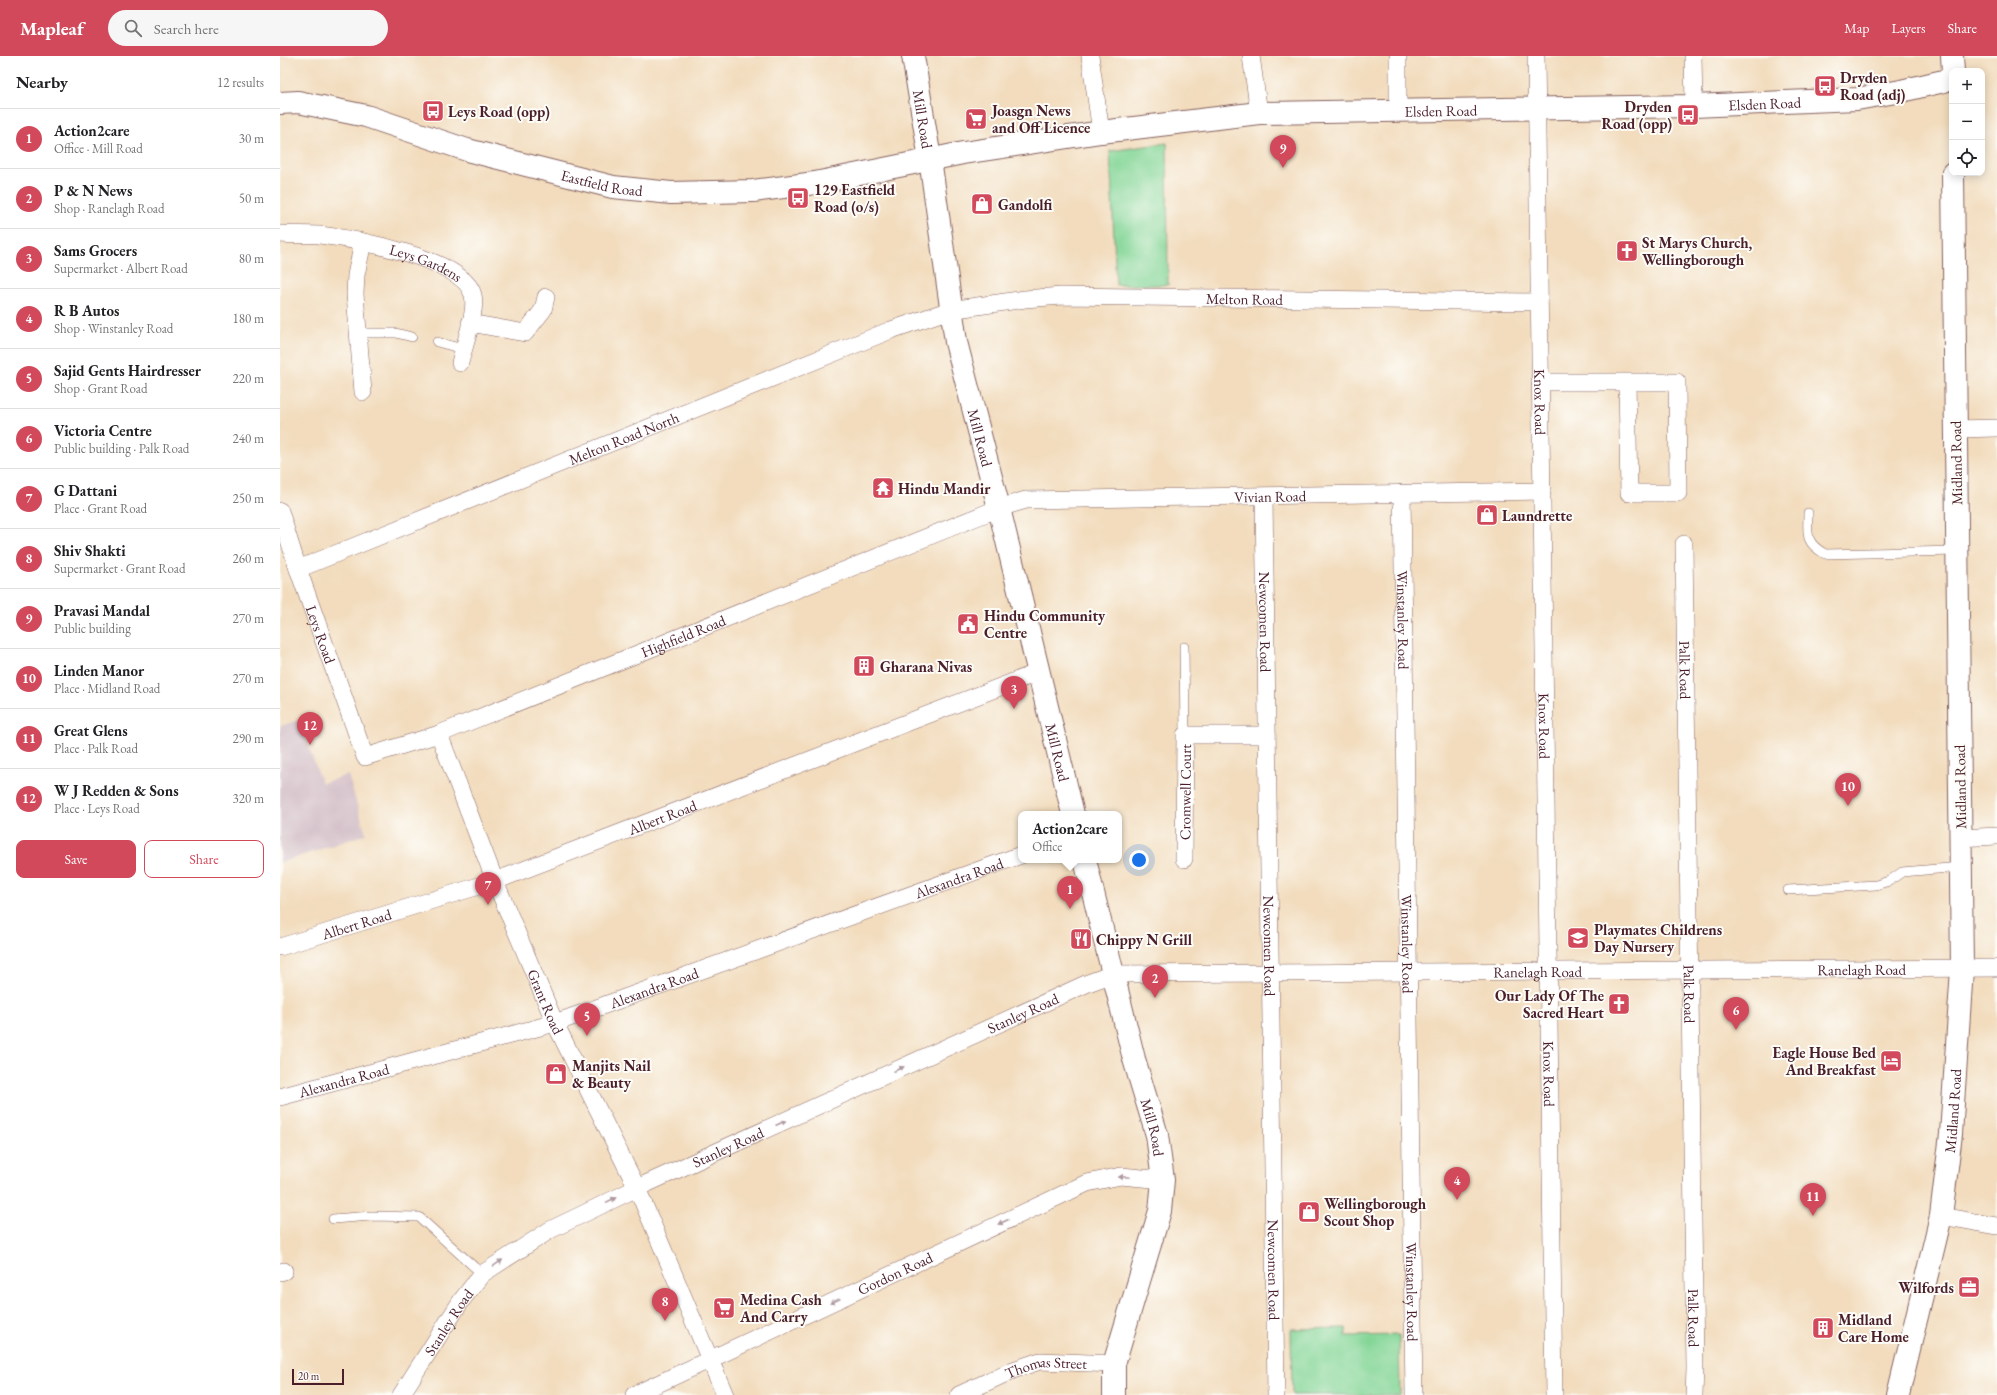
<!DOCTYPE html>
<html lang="en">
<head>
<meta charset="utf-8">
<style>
  :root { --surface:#fff; --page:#f6f6f6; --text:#202124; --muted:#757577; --line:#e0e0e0; --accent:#d1495b }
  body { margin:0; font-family:"EB Garamond",serif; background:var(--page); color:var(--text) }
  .controls { position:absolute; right:12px; top:12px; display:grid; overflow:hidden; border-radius:8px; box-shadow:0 2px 10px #0003 }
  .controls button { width:36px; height:36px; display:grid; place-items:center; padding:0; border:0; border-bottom:1px solid var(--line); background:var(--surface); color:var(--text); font:20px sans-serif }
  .scale { position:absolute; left:12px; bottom:10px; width:52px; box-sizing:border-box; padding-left:4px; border:2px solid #4a1f2b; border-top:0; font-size:11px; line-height:14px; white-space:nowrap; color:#4a1f2b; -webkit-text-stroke:3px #fdfcf7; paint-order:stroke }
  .you { position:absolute; left:859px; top:804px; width:14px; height:14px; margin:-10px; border:3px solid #fff; border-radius:50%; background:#1a73e8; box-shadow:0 0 0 6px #1a73e833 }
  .badge { display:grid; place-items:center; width:26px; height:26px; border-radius:50%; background:var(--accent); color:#fff; font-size:13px; font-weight:700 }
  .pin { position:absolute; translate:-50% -33px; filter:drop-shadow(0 1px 2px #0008) }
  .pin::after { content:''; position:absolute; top:21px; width:14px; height:12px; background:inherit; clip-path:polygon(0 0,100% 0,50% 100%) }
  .popup { position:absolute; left:738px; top:755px; width:104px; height:52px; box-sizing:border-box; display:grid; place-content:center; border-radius:8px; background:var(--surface); filter:drop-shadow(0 1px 3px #0005); font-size:13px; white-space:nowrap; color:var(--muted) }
  .popup b { font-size:15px; color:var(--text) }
  .popup::after { content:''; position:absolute; left:50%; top:100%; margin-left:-8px; border:8px solid transparent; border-top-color:var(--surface) }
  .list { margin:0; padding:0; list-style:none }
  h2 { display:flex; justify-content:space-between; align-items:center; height:52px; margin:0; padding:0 16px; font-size:17px }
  h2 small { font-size:13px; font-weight:400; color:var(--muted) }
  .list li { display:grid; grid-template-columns:26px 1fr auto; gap:12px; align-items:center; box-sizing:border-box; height:60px; padding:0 16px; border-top:1px solid var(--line) }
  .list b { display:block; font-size:15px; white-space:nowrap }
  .list p { margin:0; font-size:13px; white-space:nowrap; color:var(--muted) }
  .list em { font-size:13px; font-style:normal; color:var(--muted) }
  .actions { display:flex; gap:8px; padding:12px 16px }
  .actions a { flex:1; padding:9px 0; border:1px solid var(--accent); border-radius:8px; text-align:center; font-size:14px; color:var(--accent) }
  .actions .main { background:var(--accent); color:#fff }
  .icon { flex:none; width:22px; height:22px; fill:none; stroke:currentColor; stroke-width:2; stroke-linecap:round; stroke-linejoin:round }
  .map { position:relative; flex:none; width:1717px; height:1339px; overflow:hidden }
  header { display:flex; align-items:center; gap:24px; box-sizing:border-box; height:56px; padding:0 20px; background:var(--accent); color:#fff }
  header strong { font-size:19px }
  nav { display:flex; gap:22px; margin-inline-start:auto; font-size:14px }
  .search { width:280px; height:36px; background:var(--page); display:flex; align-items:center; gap:10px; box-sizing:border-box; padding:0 14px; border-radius:22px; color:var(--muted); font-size:15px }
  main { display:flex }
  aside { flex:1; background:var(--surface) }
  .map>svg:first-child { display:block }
</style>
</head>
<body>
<header>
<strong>Mapleaf</strong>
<div class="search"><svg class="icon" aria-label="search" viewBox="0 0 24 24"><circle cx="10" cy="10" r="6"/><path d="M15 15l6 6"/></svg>Search here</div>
<nav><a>Map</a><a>Layers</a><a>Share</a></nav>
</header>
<main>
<aside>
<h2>Nearby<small>12 results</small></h2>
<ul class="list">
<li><span class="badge">1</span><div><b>Action2care</b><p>Office · Mill Road</p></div><em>30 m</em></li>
<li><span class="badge">2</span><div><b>P &amp; N News</b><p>Shop · Ranelagh Road</p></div><em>50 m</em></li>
<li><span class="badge">3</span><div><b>Sams Grocers</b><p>Supermarket · Albert Road</p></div><em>80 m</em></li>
<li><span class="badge">4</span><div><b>R B Autos</b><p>Shop · Winstanley Road</p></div><em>180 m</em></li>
<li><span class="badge">5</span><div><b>Sajid Gents Hairdresser</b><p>Shop · Grant Road</p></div><em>220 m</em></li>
<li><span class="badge">6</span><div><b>Victoria Centre</b><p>Public building · Palk Road</p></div><em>240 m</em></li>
<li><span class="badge">7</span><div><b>G Dattani</b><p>Place · Grant Road</p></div><em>250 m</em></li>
<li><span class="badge">8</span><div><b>Shiv Shakti</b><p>Supermarket · Grant Road</p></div><em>260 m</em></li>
<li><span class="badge">9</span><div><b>Pravasi Mandal</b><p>Public building</p></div><em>270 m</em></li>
<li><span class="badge">10</span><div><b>Linden Manor</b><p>Place · Midland Road</p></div><em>270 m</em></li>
<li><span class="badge">11</span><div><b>Great Glens</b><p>Place · Palk Road</p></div><em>290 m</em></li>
<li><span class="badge">12</span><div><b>W J Redden &amp; Sons</b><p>Place · Leys Road</p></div><em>320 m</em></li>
</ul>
<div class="actions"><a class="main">Save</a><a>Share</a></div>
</aside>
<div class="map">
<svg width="1717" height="1339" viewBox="0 0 1717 1339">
  <rect width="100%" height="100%" fill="#fdfcf7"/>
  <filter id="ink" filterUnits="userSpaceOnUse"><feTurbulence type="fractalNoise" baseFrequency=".025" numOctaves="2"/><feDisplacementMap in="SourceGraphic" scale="8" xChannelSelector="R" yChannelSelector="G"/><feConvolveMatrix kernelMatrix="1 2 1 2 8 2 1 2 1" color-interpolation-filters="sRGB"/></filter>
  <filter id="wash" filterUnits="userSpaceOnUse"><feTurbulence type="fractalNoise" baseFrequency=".012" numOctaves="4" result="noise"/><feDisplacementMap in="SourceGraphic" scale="16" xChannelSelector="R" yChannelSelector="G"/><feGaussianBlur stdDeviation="0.9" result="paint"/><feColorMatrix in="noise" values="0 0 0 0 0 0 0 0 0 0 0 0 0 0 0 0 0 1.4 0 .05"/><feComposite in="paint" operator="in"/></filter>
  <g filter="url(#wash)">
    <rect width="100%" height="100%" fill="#f2dcbd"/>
    <!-- industrial -->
    <path fill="#d2bdc6" d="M19,664l23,63 26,-8 18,59 -86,29v-137z"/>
    <!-- green -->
    <path fill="#84d697" stroke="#677a61" d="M887,87l1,142h-52l-6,-134z
      M1066,1272v8l53,-1 1,60h-108l-1,-66z"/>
  </g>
  <g filter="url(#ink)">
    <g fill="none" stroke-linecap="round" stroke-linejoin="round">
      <!-- lane casing -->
      <g stroke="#85615e" stroke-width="10">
        <path id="lane" d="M78,277h38l16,4
          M157,286l26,7
          M1528,457c0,21 -4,29 17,41l132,-3
          M904,591l1,88
          M1508,834l88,-5 13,-4 13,-9 59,-5
          M53,1163l38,-3 48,1 63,57"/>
      </g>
      <!-- street casing -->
      <g stroke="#85615e" stroke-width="18">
        <g id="street">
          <path d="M810,0l11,76"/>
          <path d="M971,0l8,57"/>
          <path d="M1118,0v55"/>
          <path id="s1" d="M1256,0l18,1339"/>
          <path d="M1413,0l1,50"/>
          <path id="s2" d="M0,178c13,1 27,0 40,1 33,4 144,23 153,60 4,17 -9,50 -13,68"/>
          <path d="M190,267l55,10 18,-23 3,-13"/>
          <path d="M1260,326h137l1,111h-49l-2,-111"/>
          <path d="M83,336l-8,-98 1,-19 7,-33"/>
          <path d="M1676,373l41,-1"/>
          <path id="s3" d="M1122,437l12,902"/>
          <path id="s4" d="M984,441l12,898"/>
          <path id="s5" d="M0,455l18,58 67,188 74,-23 560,-226 27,-8 516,-9"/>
          <path id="s6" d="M1404,488l11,825 -1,26"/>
          <path id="s7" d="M18,513l593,-239 59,-20 75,-11 36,-3 478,6"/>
          <path id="s8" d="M159,678l56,147 60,142 82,165 88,207"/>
          <path d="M1680,782l37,-2"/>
          <path id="s9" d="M904,803l1,-124h82"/>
          <path id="s10" d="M0,891l215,-66 544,-209"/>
          <path id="s11" d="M0,1041l275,-74 466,-168"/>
          <path d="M1661,1160l56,10"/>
          <path d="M0,1216l4,-1"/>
          <path id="s12" d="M121,1339l60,-94 21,-27 68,-44 87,-42 451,-205 25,-9 884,-6"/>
          <path id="s13" d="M354,1339l453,-212 34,-7 42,4"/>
          <path id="s14" d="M679,1339l54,-25 27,-9 74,3"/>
        </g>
      </g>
      <!-- secondary casing -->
      <g stroke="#85615e" stroke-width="24">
        <g id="secondary">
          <path id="s15" d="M633,0l17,103 26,183 43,166 74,306"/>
          <path d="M1672,0l1,15"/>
          <path id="s16" d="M0,47l18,-1 68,14 101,34 146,37 58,6 82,-2 62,-8 148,-30 138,-21 158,-19 435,-7 163,-7 44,-8 51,-12"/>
          <path id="s17" d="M805,804l49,199 23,76 6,45 -3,31 -46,153v31"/>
          <path id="s18" d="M1618,1339l43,-179 10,-82 11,-165 -9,-796"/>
        </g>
      </g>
      <!-- lane -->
      <use href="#lane" stroke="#fff" stroke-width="9"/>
      <!-- street -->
      <use href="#street" stroke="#fff" stroke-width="17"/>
      <!-- secondary -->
      <use href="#secondary" stroke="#fff" stroke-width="22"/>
    </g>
    <!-- one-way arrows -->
    <defs><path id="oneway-solid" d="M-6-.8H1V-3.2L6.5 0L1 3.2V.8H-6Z"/></defs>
    <g fill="#ae9aa0">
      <use href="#oneway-solid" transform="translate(619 1013) rotate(-24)"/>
      <use href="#oneway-solid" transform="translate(501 1067) rotate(-24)"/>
      <use href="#oneway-solid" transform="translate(844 1121) rotate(-180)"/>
      <use href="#oneway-solid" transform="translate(331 1144) rotate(-26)"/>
      <use href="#oneway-solid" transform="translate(723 1166) rotate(155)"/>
      <use href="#oneway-solid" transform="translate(218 1207) rotate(-34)"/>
      <use href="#oneway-solid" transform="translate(555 1245) rotate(155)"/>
    </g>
  </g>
  <!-- icons -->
  <defs>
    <g id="bus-square" transform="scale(1.15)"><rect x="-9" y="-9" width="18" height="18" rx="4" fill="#d1495b" stroke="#fdfcf7"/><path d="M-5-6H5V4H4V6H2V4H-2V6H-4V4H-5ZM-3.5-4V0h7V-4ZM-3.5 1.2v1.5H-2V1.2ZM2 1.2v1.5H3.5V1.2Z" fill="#fff"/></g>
    <g id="supermarket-square" transform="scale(1.15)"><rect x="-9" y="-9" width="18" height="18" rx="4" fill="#d1495b" stroke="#fdfcf7"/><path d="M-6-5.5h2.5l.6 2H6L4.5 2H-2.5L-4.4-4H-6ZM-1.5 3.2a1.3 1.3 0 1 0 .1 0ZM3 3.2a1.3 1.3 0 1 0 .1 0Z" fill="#fff"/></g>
    <g id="shop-square" transform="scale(1.15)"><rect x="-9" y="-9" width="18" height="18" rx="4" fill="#d1495b" stroke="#fdfcf7"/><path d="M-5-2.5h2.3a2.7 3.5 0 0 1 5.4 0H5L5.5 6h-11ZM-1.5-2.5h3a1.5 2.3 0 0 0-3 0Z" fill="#fff"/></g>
    <g id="church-square" transform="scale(1.15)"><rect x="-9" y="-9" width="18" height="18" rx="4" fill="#d1495b" stroke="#fdfcf7"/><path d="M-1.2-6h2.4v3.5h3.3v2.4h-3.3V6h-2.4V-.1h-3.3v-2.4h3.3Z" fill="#fff"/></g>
    <g id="temple-square" transform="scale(1.15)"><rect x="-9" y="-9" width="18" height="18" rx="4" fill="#d1495b" stroke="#fdfcf7"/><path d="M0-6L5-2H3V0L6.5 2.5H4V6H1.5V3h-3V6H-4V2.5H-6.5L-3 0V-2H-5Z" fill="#fff"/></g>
    <g id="civic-square" transform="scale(1.15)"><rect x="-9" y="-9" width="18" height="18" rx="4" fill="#d1495b" stroke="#fdfcf7"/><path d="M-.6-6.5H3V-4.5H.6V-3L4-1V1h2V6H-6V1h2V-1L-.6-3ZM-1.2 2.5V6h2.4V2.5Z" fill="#fff"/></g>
    <g id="building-square" transform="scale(1.15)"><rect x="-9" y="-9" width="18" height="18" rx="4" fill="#d1495b" stroke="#fdfcf7"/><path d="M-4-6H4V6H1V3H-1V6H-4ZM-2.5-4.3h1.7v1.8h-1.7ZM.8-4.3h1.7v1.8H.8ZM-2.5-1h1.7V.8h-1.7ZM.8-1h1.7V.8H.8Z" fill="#fff"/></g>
    <g id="school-square" transform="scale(1.15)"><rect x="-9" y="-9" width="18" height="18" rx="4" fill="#d1495b" stroke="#fdfcf7"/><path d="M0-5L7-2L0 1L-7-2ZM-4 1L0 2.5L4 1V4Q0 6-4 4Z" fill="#fff"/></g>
    <g id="restaurant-square" transform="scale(1.15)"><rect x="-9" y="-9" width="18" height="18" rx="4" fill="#d1495b" stroke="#fdfcf7"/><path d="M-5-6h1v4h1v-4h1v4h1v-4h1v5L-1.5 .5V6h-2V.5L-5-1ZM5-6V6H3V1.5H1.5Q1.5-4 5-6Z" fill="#fff"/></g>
    <g id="hotel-square" transform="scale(1.15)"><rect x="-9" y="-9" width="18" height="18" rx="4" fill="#d1495b" stroke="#fdfcf7"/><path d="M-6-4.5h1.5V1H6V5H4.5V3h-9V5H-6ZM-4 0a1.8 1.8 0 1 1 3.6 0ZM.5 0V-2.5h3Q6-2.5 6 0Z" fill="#fff"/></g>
    <g id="office-square" transform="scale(1.15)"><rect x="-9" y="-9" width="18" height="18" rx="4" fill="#d1495b" stroke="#fdfcf7"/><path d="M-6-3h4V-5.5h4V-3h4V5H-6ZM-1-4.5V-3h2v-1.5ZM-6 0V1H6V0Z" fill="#fff"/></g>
  </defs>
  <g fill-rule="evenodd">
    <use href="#bus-square" x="1545" y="30"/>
    <use href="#bus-square" x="153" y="55"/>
    <use href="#bus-square" x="1408" y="59"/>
    <use href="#supermarket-square" x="696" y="63"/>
    <use href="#bus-square" x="518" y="142"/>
    <use href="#shop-square" x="702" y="148"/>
    <use href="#church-square" x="1347" y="195"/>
    <use href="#temple-square" x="603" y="432"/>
    <use href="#shop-square" x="1207" y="459"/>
    <use href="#civic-square" x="688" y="568"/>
    <use href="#building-square" x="584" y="610"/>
    <use href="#school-square" x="1298" y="882"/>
    <use href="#restaurant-square" x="801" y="883"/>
    <use href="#church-square" x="1339" y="948"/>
    <use href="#hotel-square" x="1611" y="1005"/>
    <use href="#shop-square" x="276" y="1018"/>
    <use href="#shop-square" x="1029" y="1156"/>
    <use href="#office-square" x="1689" y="1231"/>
    <use href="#supermarket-square" x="444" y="1252"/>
    <use href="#building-square" x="1543" y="1272"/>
  </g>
  <g text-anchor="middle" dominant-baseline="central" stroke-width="4" stroke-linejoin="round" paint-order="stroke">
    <!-- poi labels -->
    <g font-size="15" font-weight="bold" fill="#4a1f2b" stroke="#fdfcf7" text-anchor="start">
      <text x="1560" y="21">Dryden<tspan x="1560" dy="17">Road (adj)</tspan></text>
      <text x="1392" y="50" text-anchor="end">Dryden<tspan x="1392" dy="17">Road (opp)</tspan></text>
      <text x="712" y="54">Joasgn News<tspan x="712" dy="17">and Off Licence</tspan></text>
      <text x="168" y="55">Leys Road (opp)</text>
      <text x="534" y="133">129 Eastfield<tspan x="534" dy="17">Road (o/s)</tspan></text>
      <text x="718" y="148">Gandolfi</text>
      <text x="1362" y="186">St Marys Church,<tspan x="1362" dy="17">Wellingborough</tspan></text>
      <text x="618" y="432">Hindu Mandir</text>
      <text x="1222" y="459">Laundrette</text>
      <text x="704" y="559">Hindu Community<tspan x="704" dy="17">Centre</tspan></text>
      <text x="600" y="610">Gharana Nivas</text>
      <text x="1314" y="873">Playmates Childrens<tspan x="1314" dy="17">Day Nursery</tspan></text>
      <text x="816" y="883">Chippy N Grill</text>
      <text x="1324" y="939" text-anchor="end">Our Lady Of The<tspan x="1324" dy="17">Sacred Heart</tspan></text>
      <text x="1596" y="996" text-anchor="end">Eagle House Bed<tspan x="1596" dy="17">And Breakfast</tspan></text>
      <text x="292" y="1009">Manjits Nail<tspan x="292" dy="17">&amp; Beauty</tspan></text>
      <text x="1044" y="1147">Wellingborough<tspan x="1044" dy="17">Scout Shop</tspan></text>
      <text x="1674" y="1231" text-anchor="end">Wilfords</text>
      <text x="460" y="1243">Medina Cash<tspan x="460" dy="17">And Carry</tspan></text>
      <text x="1558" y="1263">Midland<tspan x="1558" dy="17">Care Home</tspan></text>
    </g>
    <!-- street labels -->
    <g font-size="15" fill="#4a1f2b" stroke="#fdfcf7">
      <text stroke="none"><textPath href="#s16" startOffset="1503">Elsden Road</textPath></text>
      <text stroke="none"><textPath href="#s16" startOffset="1179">Elsden Road</textPath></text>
      <text stroke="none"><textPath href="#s15" startOffset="64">Mill Road</textPath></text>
      <text stroke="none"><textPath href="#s16" startOffset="333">Eastfield Road</textPath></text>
      <text stroke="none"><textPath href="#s2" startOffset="150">Leys Gardens</textPath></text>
      <text stroke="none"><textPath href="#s7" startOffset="997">Melton Road</textPath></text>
      <text stroke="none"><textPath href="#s1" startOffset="346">Knox Road</textPath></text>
      <text stroke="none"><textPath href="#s15" startOffset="388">Mill Road</textPath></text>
      <text stroke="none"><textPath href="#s7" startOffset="351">Melton Road North</textPath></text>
      <text transform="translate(1676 407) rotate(-91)">Midland Road</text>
      <text stroke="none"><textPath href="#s5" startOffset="1214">Vivian Road</textPath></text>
      <text stroke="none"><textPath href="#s3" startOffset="127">Winstanley Road</textPath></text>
      <text stroke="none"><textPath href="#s4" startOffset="125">Newcomen Road</textPath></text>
      <text stroke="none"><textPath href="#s5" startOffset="130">Leys Road</textPath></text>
      <text stroke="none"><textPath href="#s5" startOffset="601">Highfield Road</textPath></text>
      <text stroke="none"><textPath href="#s6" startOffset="126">Palk Road</textPath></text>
      <text stroke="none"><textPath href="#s1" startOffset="670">Knox Road</textPath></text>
      <text stroke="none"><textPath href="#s15" startOffset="712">Mill Road</textPath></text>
      <text transform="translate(1680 731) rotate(-91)">Midland Road</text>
      <text stroke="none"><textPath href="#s9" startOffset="67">Cromwell Court</textPath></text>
      <text stroke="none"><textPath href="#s10" startOffset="404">Albert Road</textPath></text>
      <text stroke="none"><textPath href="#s11" startOffset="714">Alexandra Road</textPath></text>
      <text stroke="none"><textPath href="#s10" startOffset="80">Albert Road</textPath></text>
      <text stroke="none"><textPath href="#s3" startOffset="451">Winstanley Road</textPath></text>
      <text stroke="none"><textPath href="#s4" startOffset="449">Newcomen Road</textPath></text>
      <text stroke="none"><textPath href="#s12" startOffset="1594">Ranelagh Road</textPath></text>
      <text stroke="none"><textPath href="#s12" startOffset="1270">Ranelagh Road</textPath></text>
      <text stroke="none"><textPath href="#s11" startOffset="390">Alexandra Road</textPath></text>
      <text stroke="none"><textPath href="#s6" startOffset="450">Palk Road</textPath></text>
      <text stroke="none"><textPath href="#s8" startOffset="288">Grant Road</textPath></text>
      <text stroke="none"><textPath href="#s12" startOffset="747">Stanley Road</textPath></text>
      <text stroke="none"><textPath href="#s1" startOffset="1018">Knox Road</textPath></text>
      <text stroke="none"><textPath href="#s11" startOffset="66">Alexandra Road</textPath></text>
      <text stroke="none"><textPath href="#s18" startOffset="290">Midland Road</textPath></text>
      <text stroke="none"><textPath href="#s17" startOffset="276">Mill Road</textPath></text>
      <text stroke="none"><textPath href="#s12" startOffset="423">Stanley Road</textPath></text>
      <text stroke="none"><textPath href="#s4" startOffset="773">Newcomen Road</textPath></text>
      <text stroke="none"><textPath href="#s13" startOffset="288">Gordon Road</textPath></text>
      <text stroke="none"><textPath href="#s3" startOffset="799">Winstanley Road</textPath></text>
      <text stroke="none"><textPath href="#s6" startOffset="774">Palk Road</textPath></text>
      <text stroke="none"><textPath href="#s12" startOffset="87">Stanley Road</textPath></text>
      <text stroke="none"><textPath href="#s14" startOffset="93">Thomas Street</textPath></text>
    </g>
  </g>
</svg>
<div class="controls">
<button>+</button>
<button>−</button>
<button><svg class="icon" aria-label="locate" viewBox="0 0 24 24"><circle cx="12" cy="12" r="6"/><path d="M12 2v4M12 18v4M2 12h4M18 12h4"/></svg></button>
</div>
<div class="scale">20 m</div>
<div class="you"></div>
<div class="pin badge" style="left:790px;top:853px">1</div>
<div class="popup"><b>Action2care</b>Office</div>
<div class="pin badge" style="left:875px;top:942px">2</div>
<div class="pin badge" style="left:734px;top:653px">3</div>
<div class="pin badge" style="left:1177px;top:1144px">4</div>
<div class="pin badge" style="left:307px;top:980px">5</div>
<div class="pin badge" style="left:1456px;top:974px">6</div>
<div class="pin badge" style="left:208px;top:849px">7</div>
<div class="pin badge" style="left:385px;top:1265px">8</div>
<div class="pin badge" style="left:1003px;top:112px">9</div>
<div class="pin badge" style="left:1568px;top:750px">10</div>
<div class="pin badge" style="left:1533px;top:1160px">11</div>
<div class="pin badge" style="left:30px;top:689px">12</div>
</div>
</main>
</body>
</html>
